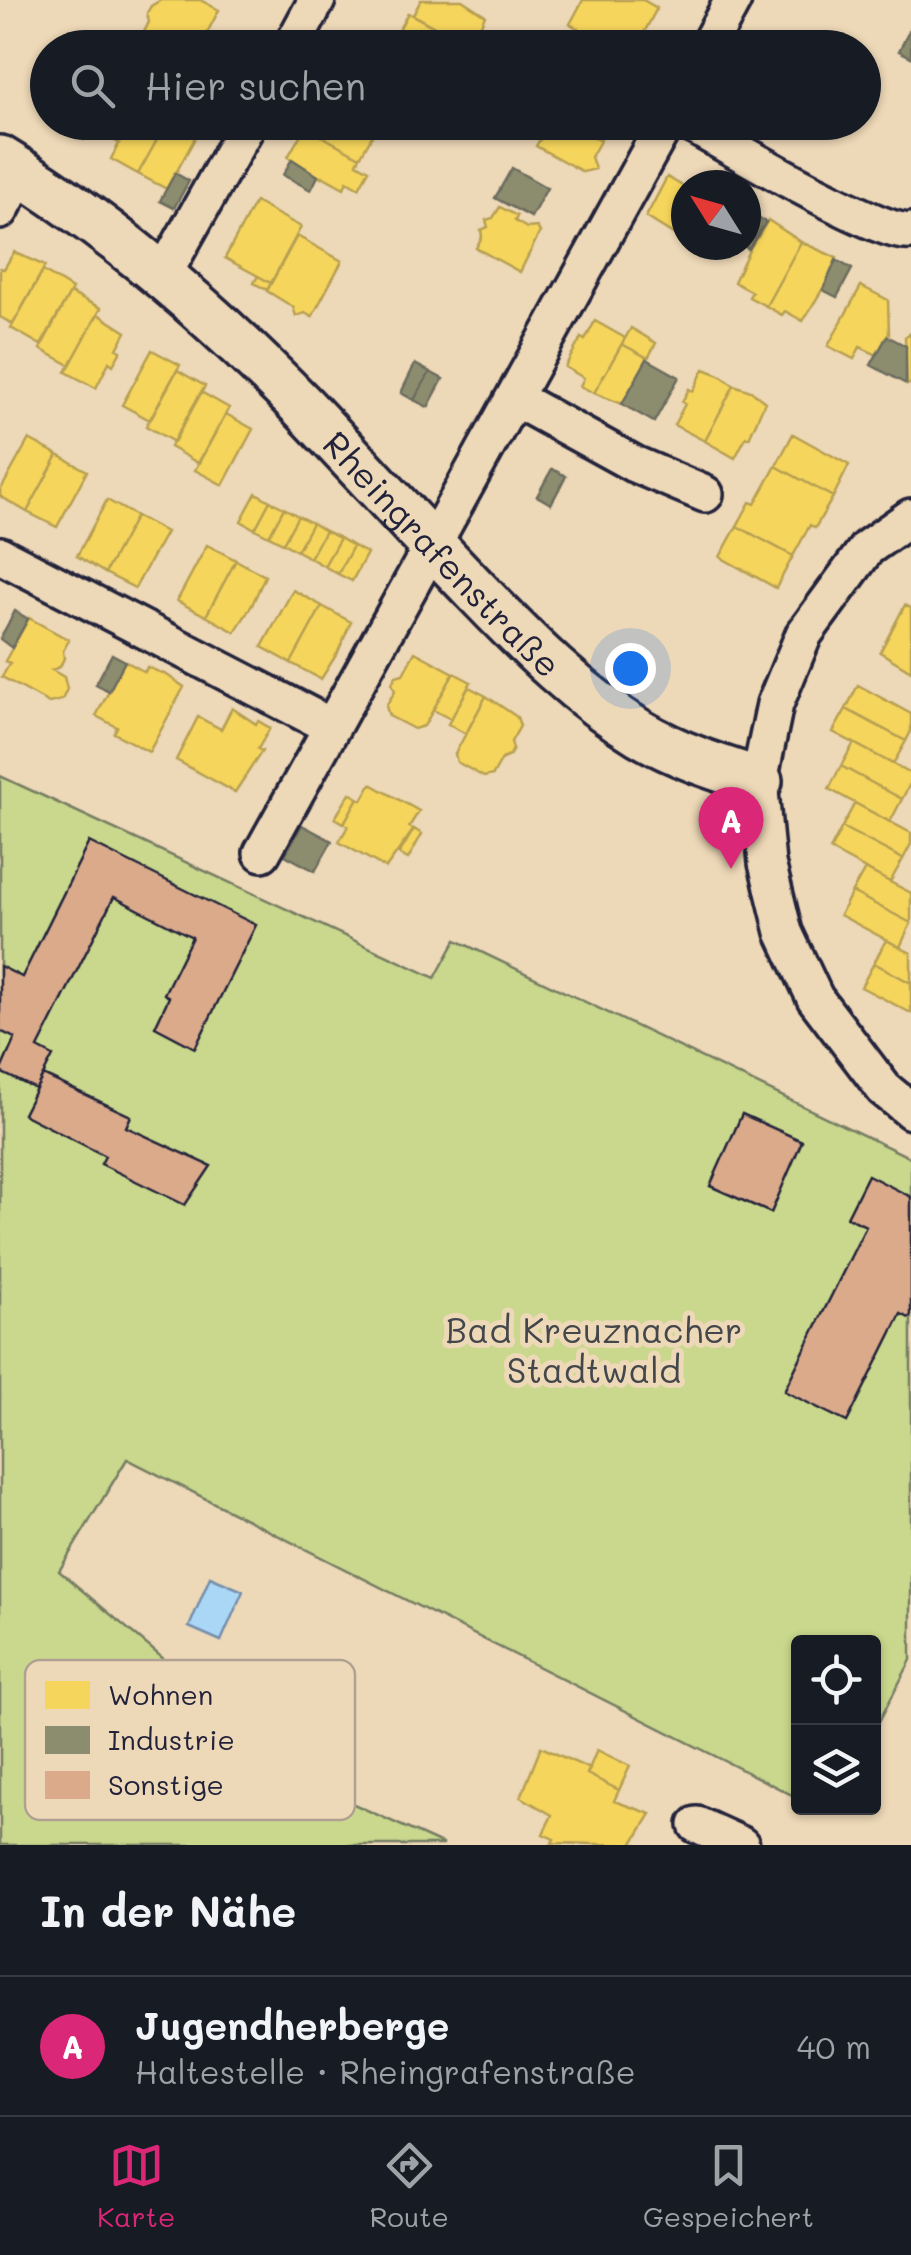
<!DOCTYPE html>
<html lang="de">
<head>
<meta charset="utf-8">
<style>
  :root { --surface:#171b24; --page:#20242c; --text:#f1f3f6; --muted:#9ea1a6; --line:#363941; --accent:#db2777 }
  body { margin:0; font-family:Mali,sans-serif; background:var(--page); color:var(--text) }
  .controls { position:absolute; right:30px; bottom:30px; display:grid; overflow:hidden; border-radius:10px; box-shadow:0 2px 8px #0004 }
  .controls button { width:90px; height:90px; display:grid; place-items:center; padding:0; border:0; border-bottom:2px solid var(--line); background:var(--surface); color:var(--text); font:50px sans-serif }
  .compass { position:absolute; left:671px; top:170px; width:90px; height:90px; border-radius:50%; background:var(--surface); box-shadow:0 2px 8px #0004; rotate:307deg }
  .you { position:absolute; left:630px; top:668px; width:35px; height:35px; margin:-25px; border:8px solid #fff; border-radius:50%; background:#1a73e8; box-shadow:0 0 0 15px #1a73e833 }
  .badge { display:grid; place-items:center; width:65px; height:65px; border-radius:50%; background:var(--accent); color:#fff; font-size:32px; font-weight:700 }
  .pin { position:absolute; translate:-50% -82px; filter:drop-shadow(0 2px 5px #0008) }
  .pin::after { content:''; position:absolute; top:52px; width:35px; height:30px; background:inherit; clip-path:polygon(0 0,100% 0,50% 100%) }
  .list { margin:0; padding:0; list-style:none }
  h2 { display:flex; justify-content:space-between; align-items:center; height:130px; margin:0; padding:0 40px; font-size:42px }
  h2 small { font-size:32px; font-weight:400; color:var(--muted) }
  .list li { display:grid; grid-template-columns:65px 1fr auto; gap:30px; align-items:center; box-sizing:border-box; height:140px; padding:0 40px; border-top:2px solid var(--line) }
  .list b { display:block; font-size:38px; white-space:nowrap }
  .list p { margin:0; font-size:32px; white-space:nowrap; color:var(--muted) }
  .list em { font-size:32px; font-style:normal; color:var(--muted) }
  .icon { flex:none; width:55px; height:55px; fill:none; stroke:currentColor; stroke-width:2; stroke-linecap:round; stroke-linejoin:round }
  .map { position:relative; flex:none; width:911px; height:1845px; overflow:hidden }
  .search { position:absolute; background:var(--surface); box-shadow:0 2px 8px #0004; left:30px; right:30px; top:30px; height:110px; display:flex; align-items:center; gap:25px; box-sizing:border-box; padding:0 35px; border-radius:55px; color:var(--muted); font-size:38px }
  .sheet { height:270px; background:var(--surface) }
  nav { display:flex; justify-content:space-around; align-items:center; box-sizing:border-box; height:140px; border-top:2px solid var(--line); background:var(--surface); font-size:28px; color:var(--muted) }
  nav a { display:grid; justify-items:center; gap:5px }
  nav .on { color:var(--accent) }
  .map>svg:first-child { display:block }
</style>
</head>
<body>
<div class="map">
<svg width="911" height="1845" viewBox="0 0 911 1845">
  <rect width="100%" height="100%" fill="#edd8b7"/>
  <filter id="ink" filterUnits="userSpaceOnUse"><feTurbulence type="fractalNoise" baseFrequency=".01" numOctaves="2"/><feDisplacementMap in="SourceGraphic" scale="20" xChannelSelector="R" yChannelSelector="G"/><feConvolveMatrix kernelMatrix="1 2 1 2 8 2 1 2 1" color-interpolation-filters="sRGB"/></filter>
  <g filter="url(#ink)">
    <!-- green -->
    <path fill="#c9d88c" stroke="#767d64" stroke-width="2.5" d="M0,776l435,202 21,-38 455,218v502l-37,71v-89h-76v156l-671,-339 -68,112 257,216 128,58h-444z"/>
    <!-- water -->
    <path fill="#abd7f7" stroke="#748fac" stroke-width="2.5" d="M210,1577l33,14 -22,50 -32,-14z"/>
    <!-- homes -->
    <path fill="#f6d55c" stroke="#b69f52" stroke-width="2.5" d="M161,0h39l19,10 -20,38h-49l-11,-6 10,-20 -2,-9 4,-7z
      M421,0h41l23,15 -11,26 -2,-2 -3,7 -56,-31z
      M583,0h60l14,8 -21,40h-22l-44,-24z
      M408,13l58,31 -2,4h-75z
      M58,122h36l-10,18 -27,-15z
      M94,122h18l-5,11 -14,-8z
      M112,122l14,8 -7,13 -14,-7z
      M130,122h37l-29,52 -27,-15z
      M167,122l28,16 -28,51 -29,-15z
      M307,122h62l8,5 -17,30 -55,-30z
      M544,122h23l33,19 -9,16 4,12 -12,3 -47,-26 10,-17z
      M567,122h50l-8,2 -9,17z
      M305,127l55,30 -3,6 12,7 -10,18 -12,-7 -3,7 -22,-12 -1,2 -33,-21z
      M667,177l19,11v54l-40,-25z
      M255,202l46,25 -30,56 -46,-25z
      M500,207l17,9 -2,5 12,7 10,-1 3,5 -20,40 -44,-24 6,-11 -1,-7 7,-3 -2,-7 7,-2z
      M768,220l33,22 -35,64 -17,-9 3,-5 -18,-10 22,-47 2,2z
      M297,236l45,25 -30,56 -7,-4 -9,3 -3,-9 -26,-16z
      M801,242l36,16 -4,14 -30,49 -18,-10 -3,4 -16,-9z
      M14,252l31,14 -32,58 -13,-7v-49l4,1z
      M43,271l29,18 -31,56 -30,-17z
      M258,276l13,7 -4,7 -13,-7z
      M861,286l27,14 1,34 -12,21 -17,-8 -6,12 -26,-13z
      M70,293l31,15 -31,57 -30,-16z
      M98,314l28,18 -9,17 4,2 -8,14 -4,-3 -13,26 -30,-16z
      M595,321l30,17 -31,55 -14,-7 4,-8 -19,-11 16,-29 4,2z
      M631,328l25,15 -8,15 -26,-14z
      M911,333v50l-4,2 -2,-48z
      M622,344l26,14 -26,46 -28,-11z
      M152,350l28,15 -30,55 -28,-15z
      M704,369l16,6 14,10 -29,56 -31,-16 11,-21 -3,-2 7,-13 4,2z
      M177,370l28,16 -31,56 -28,-16z
      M734,385l17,6 14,11 -16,36 -3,-1 -11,21 -30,-17z
      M201,392l28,16 -31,55 -28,-16z
      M226,414l27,15 -30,56 -28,-15z
      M793,434l56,31 -16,32 -57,-31z
      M29,439l29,16 -31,57 -27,-16v-5z
      M58,455l29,16 -30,56 -30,-15z
      M776,466l57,31 -18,31 -5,-3 -17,31 -56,-30 13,-24 5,2z
      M256,493l14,8 -15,28 -14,-8z
      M107,500l29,16 -31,57 -28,-17z
      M270,501l14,7 -15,28 -14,-7z
      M284,508l14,8 -15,27 -14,-7z
      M136,516l30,16 -31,56 -30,-15z
      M298,516l14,7 -15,28 -14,-8z
      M312,523l13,8 -15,27 -13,-7z
      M737,526l56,30 -17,32 -56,-31z
      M325,531l15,7 -16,28 -14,-8z
      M340,538l13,8 -15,28 -14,-8z
      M207,545l29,15 -30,56 -29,-15z
      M353,546l14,7 -15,28 -14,-7z
      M236,560l29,16 -13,29 -17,27 -29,-16z
      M293,590l29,16 -31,57 -29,-16z
      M905,605l6,3v63l-31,-19z
      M322,606l29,16 -13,30 -17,27 -30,-16z
      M29,618l40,22 -6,11 1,7 -4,9 -8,3 12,7 3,12 -5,11 -13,3 -47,-26 8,-14 -5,-2z
      M415,652l39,21 -30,53 -10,3 -25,-13 -3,-10 9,-15 -3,-8 4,-7 7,-2z
      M125,661l20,11 2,-5 20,8 17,12 -35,65 -35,-19 3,-6 -21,-11z
      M454,673l17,9 -20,37 -18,-9z
      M858,685l53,29v17l-5,10 -60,-32z
      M469,687l17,9 -20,38 -18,-10z
      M486,696l31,21 3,9 -9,16 2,7 -4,7 -7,3 -9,16 -9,2 -27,-15 -2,-8z
      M232,708l24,16 2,-3 12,7 -12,21 4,2 -27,41 -59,-32 22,-43 23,12z
      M846,709l60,32 -13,23 -60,-32z
      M854,743l57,31v8l-9,17 -61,-33z
      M841,766l61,33 -12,23 -61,-33z
      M371,784l48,27 -10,16 5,2 -28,39 -47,-26 9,-16 -4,-3 14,-25 4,2z
      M350,793l8,5 -14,25 -9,-5z
      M855,803l56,30v11l-8,15 -61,-32z
      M842,827l61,32 -13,23 -60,-32z
      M414,829l8,5 -14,25 -9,-5z
      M865,869l46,24v30l-59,-31z
      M852,892l59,31 -11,24 -60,-32z
      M886,940l25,13v30l-37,-20z
      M874,963l37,20v30l-50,-26z
      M541,1747l49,22 -3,5 32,16 -5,11 37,13 -18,29 5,2 -86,-2 2,-4 -11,-5 9,-19 -31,-18z
      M597,1750l33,16 -11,24 -32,-16z"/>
    <!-- industry -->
    <path fill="#8c8c6e" stroke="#6c6c5f" stroke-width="2.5" d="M911,27v30l-12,-6z
      M292,159l26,17 -7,14 -28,-15z
      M512,168l35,20 -16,29 -36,-19z
      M175,173l14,8 -15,27 -14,-7z
      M750,214l16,8 -17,27 -8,-4h5v-24z
      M836,260l16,9 -15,28 -14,-7z
      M887,336l19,10v38l-35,-19z
      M647,359l32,18 -25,45 -32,-18z
      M415,364l15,8 -16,28 -13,-7z
      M430,372l13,7 -15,28 -14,-7z
      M552,469l14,7 -15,28 -14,-8z
      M15,611l13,8 -16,29 -12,-9z
      M112,654l13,7 -16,30 -13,-7z
      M302,825l30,16 -17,30 -30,-16z"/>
    <!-- building -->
    <path fill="#daaa8b" stroke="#22223b" stroke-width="2.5" d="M89,842l167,83 -61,123 -40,-21 14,-30 -5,-3 28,-57 -78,-40 -76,151 15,8 -17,33 -36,-17 15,-34 -15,-7v-65l22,11z
      M43,1075l88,41 -5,11 85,39 -26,39 -84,-41 4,-8 -82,-42z
      M742,1114l60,27 -31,72 -61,-27z
      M868,1175l43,22v118l-2,3 -8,-4 -54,108 -63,-31 82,-165 -19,-9z"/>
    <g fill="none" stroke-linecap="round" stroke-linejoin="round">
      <!-- minor casing -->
      <g stroke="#22223b" stroke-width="42">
        <path id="minor" d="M291,48l26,-48
          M707,48l26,-48
          M687,122c34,19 198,117 224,109
          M0,211l21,-39
          M162,277l87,-155
          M514,398l120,66 71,30
          M911,517l-44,31 -63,86 -29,70 -16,77 8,82 17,69 31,66 69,91 27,22
          M0,555l332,172 334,-605
          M262,853l70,-126
          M697,1825l44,20"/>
      </g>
      <!-- tertiary casing -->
      <g stroke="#22223b" stroke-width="52">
        <g id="tertiary">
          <path id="s1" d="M0,159c111,67 213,156 304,249 59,62 117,126 176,187 49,51 99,101 160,138 37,22 78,35 119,48"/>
        </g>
      </g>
      <!-- minor -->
      <use href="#minor" stroke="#edd8b7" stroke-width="35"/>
      <!-- tertiary -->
      <use href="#tertiary" stroke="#edd8b7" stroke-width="45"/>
    </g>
  </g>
  <g text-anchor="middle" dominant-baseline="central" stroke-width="10" stroke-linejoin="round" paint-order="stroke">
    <!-- street labels -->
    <g font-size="35" fill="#22223b" stroke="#edd8b7">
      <text stroke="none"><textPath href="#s1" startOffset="595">Rheingrafenstraße</textPath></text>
    </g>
    <!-- park labels -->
    <g font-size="35" fill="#43464b" stroke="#edd8b7">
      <text x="594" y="1329">Bad Kreuznacher<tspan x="594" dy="40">Stadtwald</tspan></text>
    </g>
  </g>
  <!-- legend -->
  <rect x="25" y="1660" width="330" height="160" rx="15" fill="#edd8b7" stroke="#b0a192" stroke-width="2.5"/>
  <rect x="45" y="1681" width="45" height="28" fill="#f6d55c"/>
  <rect x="45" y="1726" width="45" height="28" fill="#8c8c6e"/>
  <rect x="45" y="1771" width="45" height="28" fill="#daaa8b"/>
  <g font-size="28" fill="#22223b">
    <text x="108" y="1705">Wohnen</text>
    <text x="108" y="1750">Industrie</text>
    <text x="108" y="1795">Sonstige</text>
  </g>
</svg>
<div class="controls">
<button><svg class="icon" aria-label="locate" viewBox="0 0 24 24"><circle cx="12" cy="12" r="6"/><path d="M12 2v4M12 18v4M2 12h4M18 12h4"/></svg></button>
<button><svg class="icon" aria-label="layers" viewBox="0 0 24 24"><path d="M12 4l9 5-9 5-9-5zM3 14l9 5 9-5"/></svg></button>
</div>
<svg class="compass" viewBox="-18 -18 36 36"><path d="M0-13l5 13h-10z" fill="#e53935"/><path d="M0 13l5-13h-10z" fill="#9ea1a6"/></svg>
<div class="you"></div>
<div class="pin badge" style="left:731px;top:869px">A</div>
<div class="search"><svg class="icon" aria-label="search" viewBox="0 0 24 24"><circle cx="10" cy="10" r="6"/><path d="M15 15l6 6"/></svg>Hier suchen</div>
</div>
<section class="sheet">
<h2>In der Nähe<small></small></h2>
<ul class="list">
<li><span class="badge">A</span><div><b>Jugendherberge</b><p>Haltestelle · Rheingrafenstraße</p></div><em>40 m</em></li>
</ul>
</section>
<nav>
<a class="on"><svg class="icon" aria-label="map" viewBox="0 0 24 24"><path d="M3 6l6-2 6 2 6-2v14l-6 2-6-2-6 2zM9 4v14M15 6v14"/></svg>Karte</a>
<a><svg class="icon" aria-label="directions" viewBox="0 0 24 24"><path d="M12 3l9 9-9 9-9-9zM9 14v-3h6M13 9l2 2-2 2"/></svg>Route</a>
<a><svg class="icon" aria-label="saved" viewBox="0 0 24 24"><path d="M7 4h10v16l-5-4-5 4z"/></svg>Gespeichert</a>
</nav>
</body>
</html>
